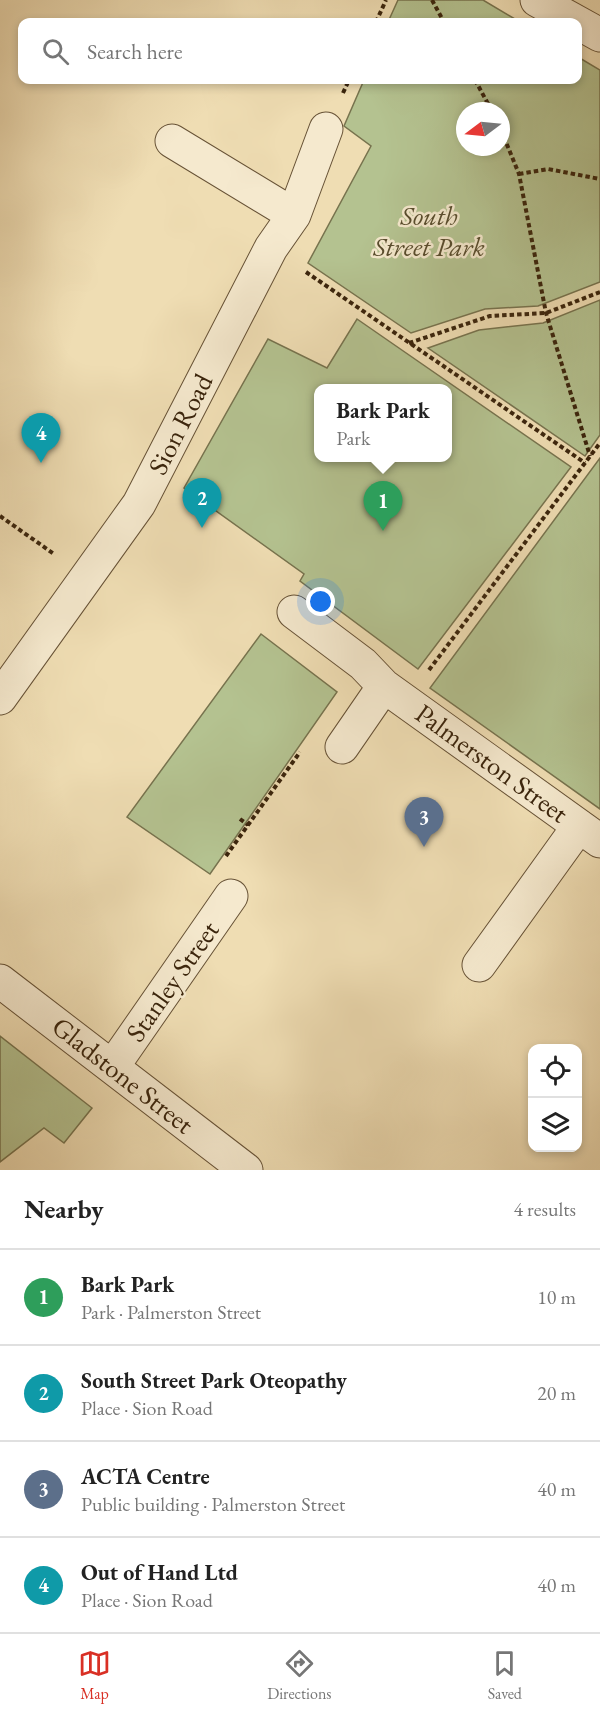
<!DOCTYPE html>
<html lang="en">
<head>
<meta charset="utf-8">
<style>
  :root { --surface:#fff; --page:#f2f2f2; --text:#222; --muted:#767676; --line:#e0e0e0; --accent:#d93025 }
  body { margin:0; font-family:"EB Garamond",serif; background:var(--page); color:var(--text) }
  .controls { position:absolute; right:18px; bottom:18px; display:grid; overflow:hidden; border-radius:12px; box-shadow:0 3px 9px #0003 }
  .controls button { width:54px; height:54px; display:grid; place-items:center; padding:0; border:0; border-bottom:2px solid var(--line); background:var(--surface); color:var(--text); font:30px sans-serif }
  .compass { position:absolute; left:456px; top:102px; width:54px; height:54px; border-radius:50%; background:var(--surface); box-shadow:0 3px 9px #0003; rotate:254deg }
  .you { position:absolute; left:321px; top:602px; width:21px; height:21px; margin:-15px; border:4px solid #fff; border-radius:50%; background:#1a73e8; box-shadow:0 0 0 9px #1a73e833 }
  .badge { display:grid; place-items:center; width:39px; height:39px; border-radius:50%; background:var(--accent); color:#fff; font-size:20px; font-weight:700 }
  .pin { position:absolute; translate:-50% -50px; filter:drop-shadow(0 2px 3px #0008) }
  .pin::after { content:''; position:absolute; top:32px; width:21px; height:18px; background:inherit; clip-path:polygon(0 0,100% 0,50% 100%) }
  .popup { position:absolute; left:314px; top:384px; width:138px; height:78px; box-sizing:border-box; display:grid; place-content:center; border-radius:12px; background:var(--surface); filter:drop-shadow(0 2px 4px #0005); font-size:20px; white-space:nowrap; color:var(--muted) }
  .popup b { font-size:22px; color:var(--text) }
  .popup::after { content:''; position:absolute; left:50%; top:100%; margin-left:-12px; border:12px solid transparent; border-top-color:var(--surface) }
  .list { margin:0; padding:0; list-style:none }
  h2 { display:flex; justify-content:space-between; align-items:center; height:78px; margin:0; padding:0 24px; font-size:26px }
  h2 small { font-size:20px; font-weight:400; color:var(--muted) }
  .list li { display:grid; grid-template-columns:39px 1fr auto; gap:18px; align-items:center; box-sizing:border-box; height:96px; padding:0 24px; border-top:2px solid var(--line) }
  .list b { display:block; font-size:22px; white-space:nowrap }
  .list p { margin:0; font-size:20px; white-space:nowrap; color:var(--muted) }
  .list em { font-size:20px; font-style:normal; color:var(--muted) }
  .icon { flex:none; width:33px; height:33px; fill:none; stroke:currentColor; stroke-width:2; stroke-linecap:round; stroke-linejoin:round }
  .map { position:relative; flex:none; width:600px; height:1170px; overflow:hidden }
  .search { position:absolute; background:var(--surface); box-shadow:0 3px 9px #0003; left:18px; right:18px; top:18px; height:66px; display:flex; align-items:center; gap:15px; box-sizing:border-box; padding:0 21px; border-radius:12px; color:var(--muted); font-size:22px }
  .sheet { height:462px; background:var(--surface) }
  nav { display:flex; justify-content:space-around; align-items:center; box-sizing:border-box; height:84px; border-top:2px solid var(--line); background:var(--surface); font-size:16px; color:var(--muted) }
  nav a { display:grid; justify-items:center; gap:3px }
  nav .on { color:var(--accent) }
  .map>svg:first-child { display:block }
</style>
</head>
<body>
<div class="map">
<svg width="600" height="1170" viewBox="0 0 600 1170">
  <rect width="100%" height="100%" fill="#efddb3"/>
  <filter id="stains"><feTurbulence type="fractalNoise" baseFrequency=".00333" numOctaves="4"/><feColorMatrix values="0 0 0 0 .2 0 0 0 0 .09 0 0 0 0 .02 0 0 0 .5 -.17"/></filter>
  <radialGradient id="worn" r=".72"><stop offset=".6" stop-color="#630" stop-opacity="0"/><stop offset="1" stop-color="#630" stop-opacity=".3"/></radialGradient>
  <!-- green -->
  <path fill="#b4c290" stroke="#77734e" stroke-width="1.5" fill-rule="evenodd" d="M398,0h85l37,22h-132z
    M578,57l22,13v212l-62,24 -53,3 -74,24 -103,-70 63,-117 -27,-20 20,-46h214zM465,111h36v36h-36z
    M600,300v135l-15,21 -157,-108 51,-18 64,-7z
    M357,319l214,148 -153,202 -118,-88 4,-7 -120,-86 84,-149 59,29zM448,388v70h-130v-70z
    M600,458v351l-170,-121z
    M261,634l76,58 -127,182 -83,-57z
    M0,1036l92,72 -28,35 -20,-15 -44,34z"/>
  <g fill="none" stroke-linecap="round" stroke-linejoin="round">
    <!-- minor casing -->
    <g stroke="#675236" stroke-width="35">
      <path id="minor" d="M537,0l63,35
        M172,141l122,74
        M294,612l69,52 21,22 216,155
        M0,698l139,-194 132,-256 23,-33 32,-86
        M342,747l42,-61
        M479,965l100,-139
        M0,981l246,189
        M113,1066l118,-170"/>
    </g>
    <!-- path -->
    <path stroke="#3a240c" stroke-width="4" stroke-dasharray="4.5 3" stroke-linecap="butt" d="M432,0l12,22
      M376,22l10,-22
      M475,80l17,31
      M343,93l6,-13
      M501,130l18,44 27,139 44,143
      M519,174l29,-5 52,10
      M306,272l279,191
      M409,343l81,-27 56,-3 54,-21
      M0,516l54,38
      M429,670l171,-227
      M240,819l8,6
      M226,856l74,-104"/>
    <!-- minor -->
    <use href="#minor" stroke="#f5e9ce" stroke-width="33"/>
  </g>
  <g text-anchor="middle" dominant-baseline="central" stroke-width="5" stroke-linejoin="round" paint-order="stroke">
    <!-- park labels -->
    <g font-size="27" font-style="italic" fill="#584c2d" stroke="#f5e9ce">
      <text x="429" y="215">South<tspan x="429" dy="31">Street Park</tspan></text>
    </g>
    <!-- street labels -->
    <g font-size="27" fill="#3a240c" stroke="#f5e9ce">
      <text transform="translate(180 424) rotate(-63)">Sion Road</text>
      <text transform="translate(492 763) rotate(36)">Palmerston Street</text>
      <text transform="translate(172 981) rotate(-55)">Stanley Street</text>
      <text transform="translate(123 1075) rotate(38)">Gladstone Street</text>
    </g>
  </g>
  <rect width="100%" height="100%" filter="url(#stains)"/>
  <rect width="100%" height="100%" fill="url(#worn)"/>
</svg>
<div class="controls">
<button><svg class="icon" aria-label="locate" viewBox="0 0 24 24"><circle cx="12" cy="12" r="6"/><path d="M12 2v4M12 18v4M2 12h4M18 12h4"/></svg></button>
<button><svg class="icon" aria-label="layers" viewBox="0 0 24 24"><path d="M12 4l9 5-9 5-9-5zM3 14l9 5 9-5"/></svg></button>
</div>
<svg class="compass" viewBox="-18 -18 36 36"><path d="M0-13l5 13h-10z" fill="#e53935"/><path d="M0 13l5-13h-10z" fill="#767676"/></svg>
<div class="you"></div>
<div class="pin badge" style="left:383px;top:531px;background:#2e9e5b">1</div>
<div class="popup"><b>Bark Park</b>Park</div>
<div class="pin badge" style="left:202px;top:528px;background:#0f9aa8">2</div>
<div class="pin badge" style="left:424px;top:847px;background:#5c6f8a">3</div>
<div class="pin badge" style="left:41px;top:463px;background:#0f9aa8">4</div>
<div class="search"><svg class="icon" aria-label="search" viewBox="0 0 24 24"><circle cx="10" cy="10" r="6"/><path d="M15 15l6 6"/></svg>Search here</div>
</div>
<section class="sheet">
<h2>Nearby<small>4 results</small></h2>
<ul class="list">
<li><span class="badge" style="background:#2e9e5b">1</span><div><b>Bark Park</b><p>Park · Palmerston Street</p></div><em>10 m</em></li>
<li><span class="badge" style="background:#0f9aa8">2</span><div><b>South Street Park Oteopathy</b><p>Place · Sion Road</p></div><em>20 m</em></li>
<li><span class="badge" style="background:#5c6f8a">3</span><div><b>ACTA Centre</b><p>Public building · Palmerston Street</p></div><em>40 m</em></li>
<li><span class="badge" style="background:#0f9aa8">4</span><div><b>Out of Hand Ltd</b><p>Place · Sion Road</p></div><em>40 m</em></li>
</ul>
</section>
<nav>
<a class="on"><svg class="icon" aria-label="map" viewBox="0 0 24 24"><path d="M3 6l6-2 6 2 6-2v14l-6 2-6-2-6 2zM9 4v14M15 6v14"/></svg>Map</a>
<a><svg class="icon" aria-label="directions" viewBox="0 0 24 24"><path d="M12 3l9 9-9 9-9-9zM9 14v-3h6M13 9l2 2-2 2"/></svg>Directions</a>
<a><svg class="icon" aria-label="saved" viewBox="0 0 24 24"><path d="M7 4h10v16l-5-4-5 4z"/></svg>Saved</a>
</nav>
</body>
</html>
